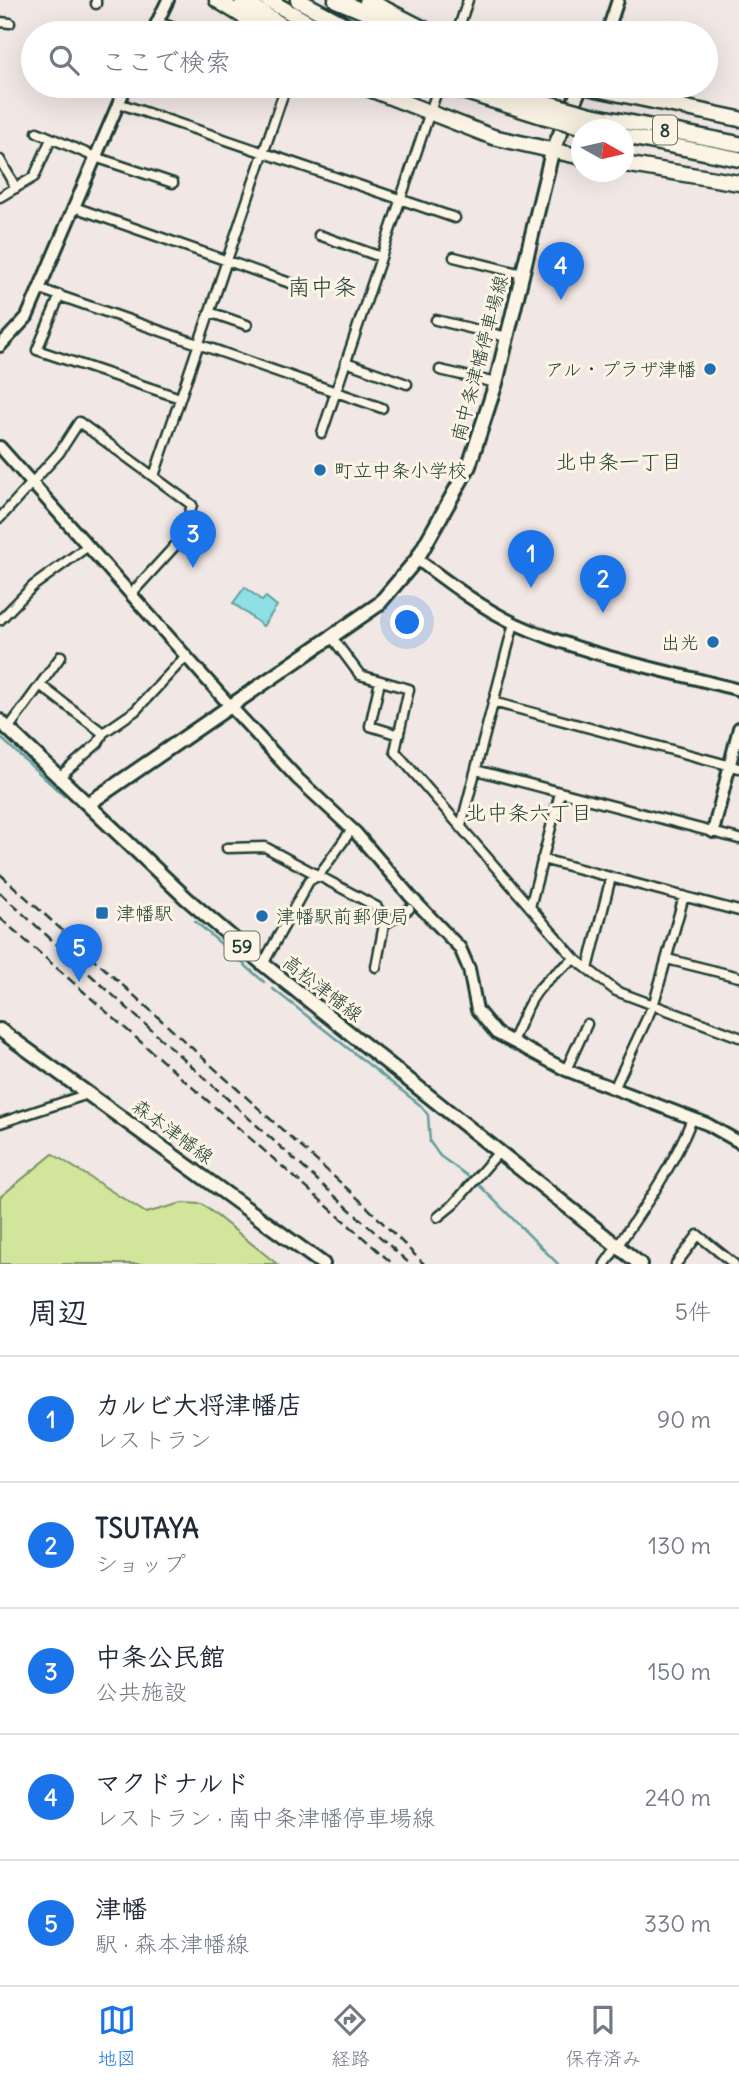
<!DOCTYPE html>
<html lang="ja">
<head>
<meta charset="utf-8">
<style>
  :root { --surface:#fff; --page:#f6f6f7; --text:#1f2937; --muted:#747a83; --line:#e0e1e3; --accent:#1a73e8 }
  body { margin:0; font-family:Delius,"Klee One",sans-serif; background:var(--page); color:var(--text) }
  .compass { position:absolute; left:571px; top:119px; width:63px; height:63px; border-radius:50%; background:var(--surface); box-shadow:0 7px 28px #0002; rotate:98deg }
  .you { position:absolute; left:408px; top:623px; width:24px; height:24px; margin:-18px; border:5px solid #fff; border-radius:50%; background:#1a73e8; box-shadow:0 0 0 10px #1a73e833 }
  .badge { display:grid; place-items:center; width:46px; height:46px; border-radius:50%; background:var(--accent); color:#fff; font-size:23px; font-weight:700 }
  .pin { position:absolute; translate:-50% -58px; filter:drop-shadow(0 2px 4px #0008) }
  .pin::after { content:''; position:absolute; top:37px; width:24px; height:21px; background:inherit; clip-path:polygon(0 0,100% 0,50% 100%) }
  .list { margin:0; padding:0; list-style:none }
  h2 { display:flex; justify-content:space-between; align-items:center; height:91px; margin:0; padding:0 28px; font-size:30px }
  h2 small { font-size:23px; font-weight:400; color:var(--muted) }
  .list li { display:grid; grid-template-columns:46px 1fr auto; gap:21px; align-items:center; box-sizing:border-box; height:126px; padding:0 28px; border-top:2px solid var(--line) }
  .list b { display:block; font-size:26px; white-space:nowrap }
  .list p { margin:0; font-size:23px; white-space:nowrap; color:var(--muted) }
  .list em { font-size:23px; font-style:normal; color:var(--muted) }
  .icon { flex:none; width:38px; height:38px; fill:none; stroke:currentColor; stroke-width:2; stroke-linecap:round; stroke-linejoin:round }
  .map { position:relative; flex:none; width:739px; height:1264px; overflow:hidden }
  .search { position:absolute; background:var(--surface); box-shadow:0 7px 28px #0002; left:21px; right:21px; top:21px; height:77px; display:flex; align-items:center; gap:18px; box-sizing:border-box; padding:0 24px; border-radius:38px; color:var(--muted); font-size:26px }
  .sheet { height:721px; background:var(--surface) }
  nav { display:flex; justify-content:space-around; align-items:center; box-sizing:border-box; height:98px; border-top:2px solid var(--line); background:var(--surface); font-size:19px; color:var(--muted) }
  nav a { display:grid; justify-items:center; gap:4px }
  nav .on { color:var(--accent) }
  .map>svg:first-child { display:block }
</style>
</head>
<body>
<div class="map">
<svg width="739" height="1264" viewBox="0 0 739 1264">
  <rect width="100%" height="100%" fill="#f1e7e4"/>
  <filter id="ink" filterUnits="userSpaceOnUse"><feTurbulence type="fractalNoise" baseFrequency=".0143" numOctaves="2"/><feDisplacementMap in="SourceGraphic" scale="14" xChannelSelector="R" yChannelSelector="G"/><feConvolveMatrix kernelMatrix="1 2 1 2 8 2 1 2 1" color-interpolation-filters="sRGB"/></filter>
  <g filter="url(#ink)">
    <!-- green -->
    <path fill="#d2e69b" stroke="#789268" stroke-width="2" d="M53,1154l93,59 36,-10 20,1 75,60h-277v-67z"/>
    <!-- water -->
    <path fill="#8ee0e5" stroke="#629f9e" stroke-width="2" d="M245,587l17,14 4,-4 11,9 -14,20 -30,-23z"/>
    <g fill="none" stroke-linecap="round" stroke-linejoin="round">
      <!-- stream -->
      <path stroke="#629f9e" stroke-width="2.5" d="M0,737l64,59
        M195,921l69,61
        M273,989l147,116 8,10 2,27 10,14 36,26 82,82"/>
      <!-- minor casing -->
      <g stroke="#1f3d34" stroke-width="13">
        <path id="minor" d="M96,4v-4
          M0,22l10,1
          M157,22l33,11
          M457,33l11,-33
          M118,103l337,115
          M37,132l58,25 78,26
          M0,160l16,28
          M0,197l34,-20 17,-38
          M74,207l216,76
          M319,235l62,22
          M454,257l68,17
          M40,289l342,119
          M60,295l-23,55 143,48
          M209,312l38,13
          M436,320l71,17
          M346,362l61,22
          M440,370l56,13
          M322,433l114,-339
          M154,476l132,-390
          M0,518l59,-65 20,-31 113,83 -10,33 -51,56
          M0,620l33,-34 55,-40
          M331,636l29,39 49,14 -14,62 180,208 41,32 123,46
          M380,681l-10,45 29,9
          M40,685l63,48
          M493,702l246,66
          M8,729l53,-73
          M476,770l263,69
          M59,777l39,-34 5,-10 32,-22 51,-55
          M461,826l53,-203
          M227,848l38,-1 112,60 8,12 -9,48
          M542,859l197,52
          M530,907l30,-114
          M385,924l24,-15
          M667,959l72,18
          M263,964l46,-83 10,-6 33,-46
          M588,969l23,-92
          M512,1042c19,-44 22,-56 63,-83
          M566,1070l21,-46
          M614,1089l40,-86 30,-107
          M0,1123l88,-29
          M438,1217l16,-13 44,-51
          M605,1264c32,-47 66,-92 87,-145
          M676,1264l22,-29 36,29"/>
      </g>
      <!-- tertiary casing -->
      <g stroke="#1f3d34" stroke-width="16">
        <path id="tertiary" d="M152,33l16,-33
          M607,33l11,-33
          M0,346l27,-29 99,-231
          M0,447l232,261 66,71 58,54 54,63 50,52 9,21 8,41 19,23 70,37 141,54 32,18
          M417,559c32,24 63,48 99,65 70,32 149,46 223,66
          M713,832l26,-104"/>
      </g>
      <!-- secondary casing -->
      <g stroke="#1f3d34" stroke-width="18">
        <path id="secondary" d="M88,804l291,-200 38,-45 52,-93 27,-83 56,-231 29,-66
          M0,1030l323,234"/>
      </g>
      <!-- primary casing -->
      <g stroke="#1f3d34" stroke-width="18">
        <path id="primary" d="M0,721l186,177 77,66 377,300"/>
      </g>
      <!-- trunk casing -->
      <g stroke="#1f3d34" stroke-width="19">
        <path id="trunk" d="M217,0l53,33
          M242,0l52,33
          M268,0l59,33
          M298,0l62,33
          M336,0l79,33
          M367,0l65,33
          M362,86l131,51 89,20
          M447,86l95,30
          M493,86l54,17
          M582,86l157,33
          M591,115l148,29
          M624,136l115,23
          M624,164l115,19"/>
      </g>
      <!-- minor -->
      <use href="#minor" stroke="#fcf5e5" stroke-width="8"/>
      <!-- tertiary -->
      <use href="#tertiary" stroke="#fcf5e5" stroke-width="10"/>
      <!-- secondary -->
      <use href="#secondary" stroke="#fcf5e5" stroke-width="12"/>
      <!-- primary -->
      <use href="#primary" stroke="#fcf5e5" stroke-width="12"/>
      <!-- trunk -->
      <use href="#trunk" stroke="#fcf5e5" stroke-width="14"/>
      <!-- rail -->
      <path stroke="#1f3d34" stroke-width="2.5" stroke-dasharray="10 5" stroke-linecap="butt" d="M0,874l363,329 61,61
        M0,893l410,371
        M0,918l393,346"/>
      <!-- trunk-bridge casing -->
      <g stroke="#1f3d34" stroke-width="19" stroke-linecap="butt">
        <path id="trunk-bridge" d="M547,103l44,12
          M542,116l46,12"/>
      </g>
      <!-- trunk-bridge -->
      <use href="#trunk-bridge" stroke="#fcf5e5" stroke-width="14"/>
    </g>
  </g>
  <!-- markers -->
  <g fill="#1f6fb2" stroke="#fcf5e5" stroke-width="2.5">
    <circle cx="710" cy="369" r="7"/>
    <circle cx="320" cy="470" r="7"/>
    <circle cx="713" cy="642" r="7"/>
    <rect x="95" y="906" width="14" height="14" rx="3.5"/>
    <circle cx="262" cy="916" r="7"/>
  </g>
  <g text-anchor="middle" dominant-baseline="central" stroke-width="6" stroke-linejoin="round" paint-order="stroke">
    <!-- shield labels -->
    <g fill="#fcf5e5" stroke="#617469" stroke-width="2">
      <rect x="653" y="115.5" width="24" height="29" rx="5"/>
      <rect x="224.5" y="931.5" width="35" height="29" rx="5"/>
    </g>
    <g font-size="18" font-weight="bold" fill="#1f3d34">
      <text x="665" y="130">8</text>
      <text x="242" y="946">59</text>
    </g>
    <!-- street labels -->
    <g font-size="19" fill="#1f3d34" stroke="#fcf5e5">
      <text transform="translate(479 358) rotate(-75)">南中条津幡停車場線</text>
      <text transform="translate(323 988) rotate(38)">高松津幡線</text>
      <text transform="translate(173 1131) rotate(36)">森本津幡線</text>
    </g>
    <!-- poi labels -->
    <g font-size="19" fill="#1f3d34" stroke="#fcf5e5" text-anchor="start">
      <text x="696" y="369" text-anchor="end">アル・プラザ津幡</text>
      <text x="334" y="470">町立中条小学校</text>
      <text x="699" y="642" text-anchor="end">出光</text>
      <text x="116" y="913">津幡駅</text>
      <text x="276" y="916">津幡駅前郵便局</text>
    </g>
    <!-- neighbourhood labels -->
    <g font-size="21" fill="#1f3d34" stroke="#fcf5e5">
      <text x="619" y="461">北中条一丁目</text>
      <text x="529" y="812">北中条六丁目</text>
    </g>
    <!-- quarter labels -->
    <g font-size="23" fill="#1f3d34" stroke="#fcf5e5">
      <text x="322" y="286">南中条</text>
    </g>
  </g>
</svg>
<svg class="compass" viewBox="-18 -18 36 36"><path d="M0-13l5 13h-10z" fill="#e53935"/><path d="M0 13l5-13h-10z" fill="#747a83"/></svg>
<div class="you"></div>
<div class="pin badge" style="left:531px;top:588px">1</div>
<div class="pin badge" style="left:603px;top:613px">2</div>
<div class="pin badge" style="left:193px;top:568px">3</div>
<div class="pin badge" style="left:561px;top:300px">4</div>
<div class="pin badge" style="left:79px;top:982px">5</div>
<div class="search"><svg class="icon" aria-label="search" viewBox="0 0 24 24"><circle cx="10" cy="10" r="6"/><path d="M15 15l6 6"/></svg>ここで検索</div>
</div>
<section class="sheet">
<h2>周辺<small>5件</small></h2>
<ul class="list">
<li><span class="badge">1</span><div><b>カルビ大将津幡店</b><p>レストラン</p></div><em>90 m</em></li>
<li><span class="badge">2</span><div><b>TSUTAYA</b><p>ショップ</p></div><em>130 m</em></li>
<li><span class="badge">3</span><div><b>中条公民館</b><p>公共施設</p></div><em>150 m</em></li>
<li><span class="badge">4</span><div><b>マクドナルド</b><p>レストラン · 南中条津幡停車場線</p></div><em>240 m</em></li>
<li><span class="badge">5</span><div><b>津幡</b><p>駅 · 森本津幡線</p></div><em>330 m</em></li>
</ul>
</section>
<nav>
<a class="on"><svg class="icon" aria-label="map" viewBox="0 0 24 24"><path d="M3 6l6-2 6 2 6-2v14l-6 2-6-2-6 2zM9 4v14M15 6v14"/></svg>地図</a>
<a><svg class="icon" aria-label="directions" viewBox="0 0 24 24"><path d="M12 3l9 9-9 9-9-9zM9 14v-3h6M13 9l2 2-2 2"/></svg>経路</a>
<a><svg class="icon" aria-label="saved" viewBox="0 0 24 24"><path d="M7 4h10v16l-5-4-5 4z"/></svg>保存済み</a>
</nav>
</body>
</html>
